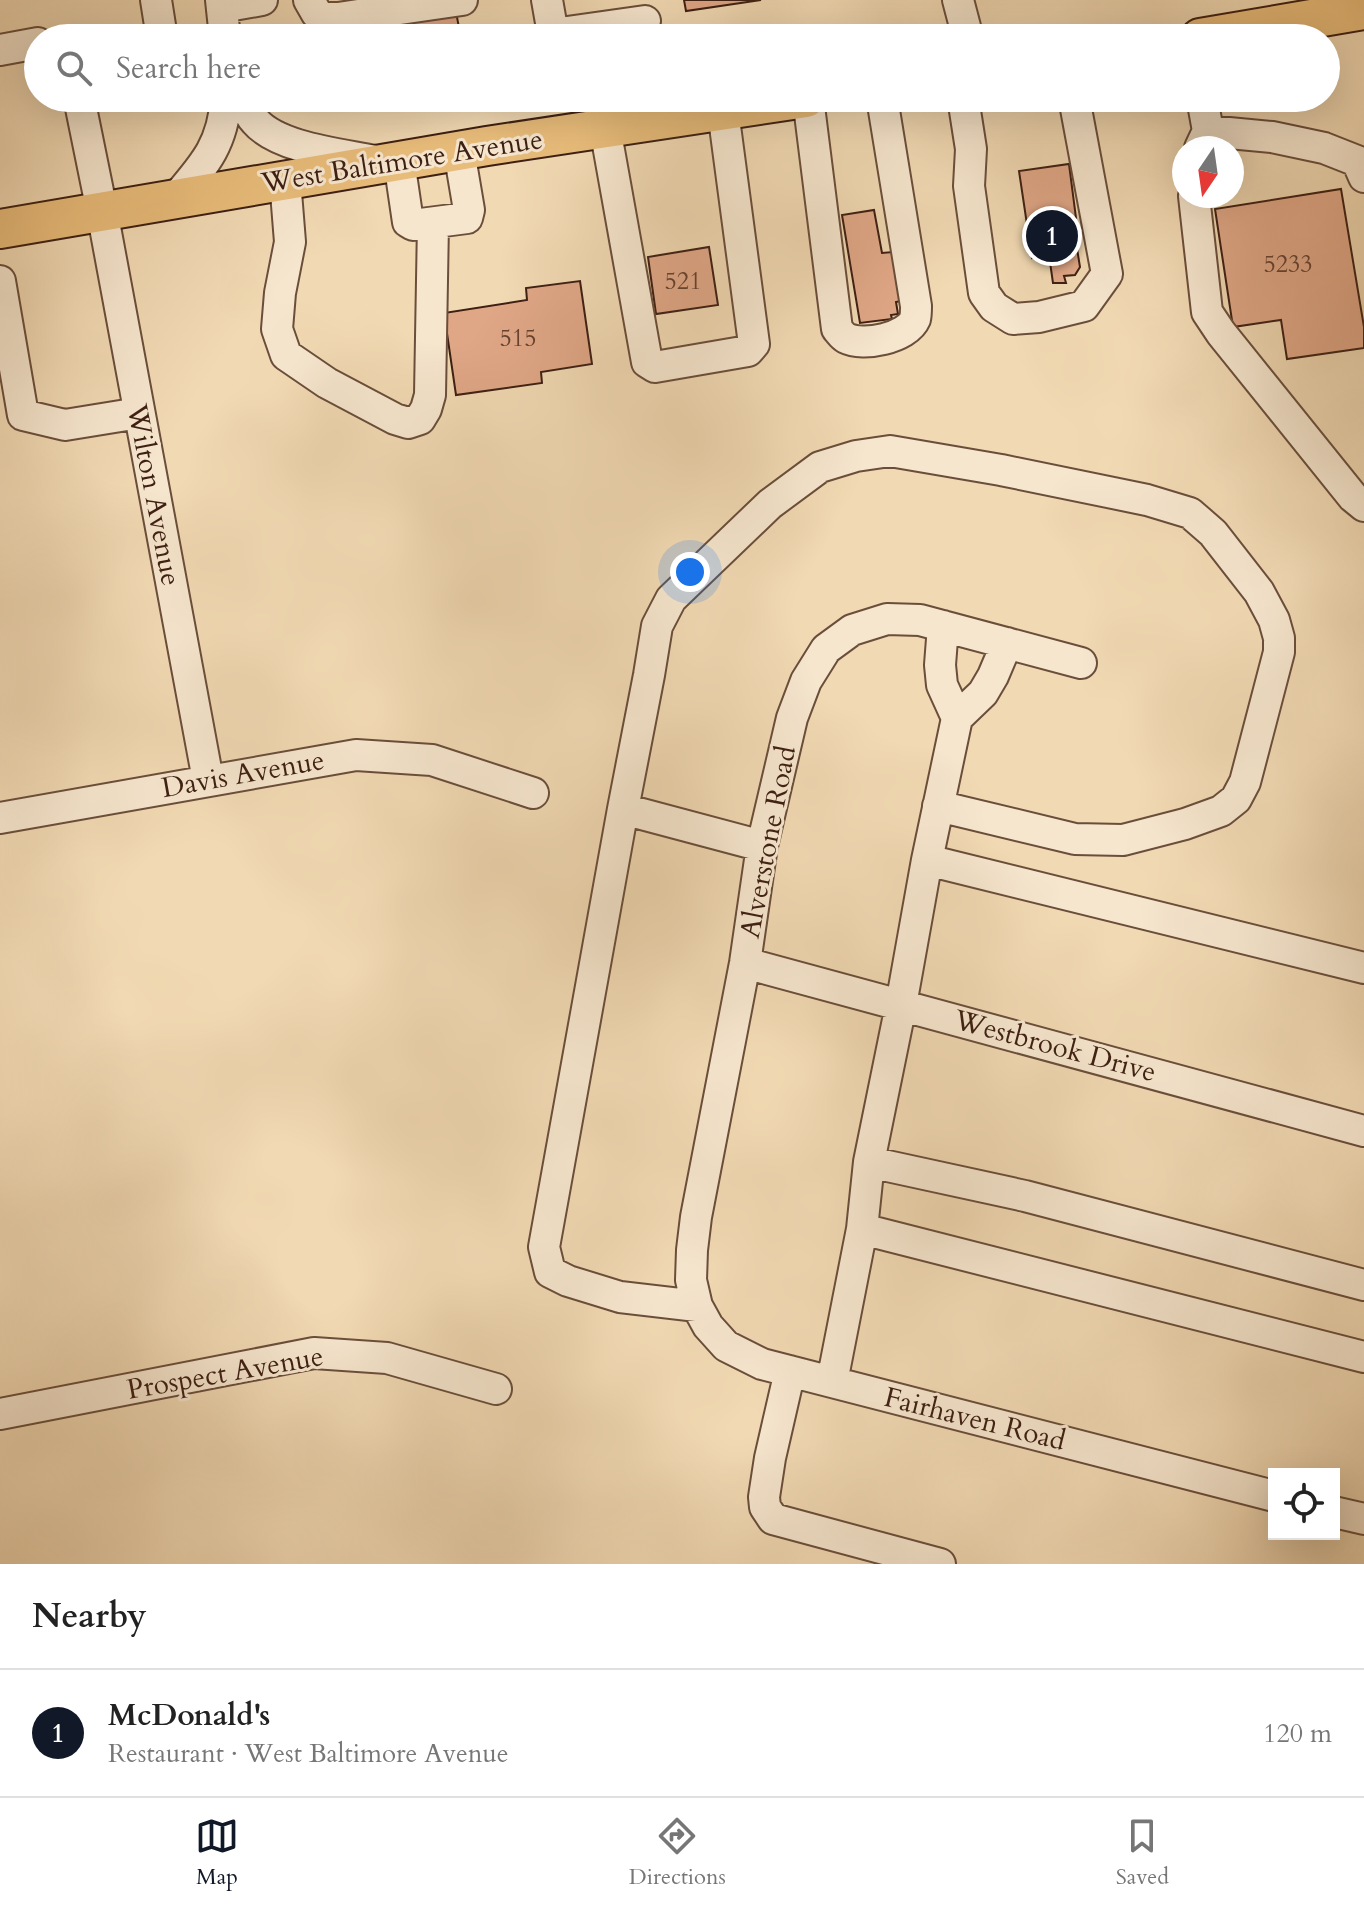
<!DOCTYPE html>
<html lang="en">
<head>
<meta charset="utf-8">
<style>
  :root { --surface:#fff; --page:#f2f2f2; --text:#222; --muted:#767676; --line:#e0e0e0; --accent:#111827 }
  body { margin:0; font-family:Cardo,serif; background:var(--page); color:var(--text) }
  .controls { position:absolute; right:24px; bottom:24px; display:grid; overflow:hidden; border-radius:0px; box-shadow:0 8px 32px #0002 }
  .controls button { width:72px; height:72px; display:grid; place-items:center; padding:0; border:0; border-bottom:2px solid var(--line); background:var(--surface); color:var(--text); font:40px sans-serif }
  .compass { position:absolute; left:1172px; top:136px; width:72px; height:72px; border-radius:50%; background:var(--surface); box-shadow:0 8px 32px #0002; rotate:193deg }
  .you { position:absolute; left:690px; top:572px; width:28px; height:28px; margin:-20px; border:6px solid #fff; border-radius:50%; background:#1a73e8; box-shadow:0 0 0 12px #1a73e833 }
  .badge { display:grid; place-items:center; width:52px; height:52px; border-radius:50%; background:var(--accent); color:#fff; font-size:26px; font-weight:700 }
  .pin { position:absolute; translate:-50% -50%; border:4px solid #fff; box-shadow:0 2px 8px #0006 }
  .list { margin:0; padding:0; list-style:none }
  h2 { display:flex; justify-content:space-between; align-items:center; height:104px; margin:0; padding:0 32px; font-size:34px }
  h2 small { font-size:26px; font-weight:400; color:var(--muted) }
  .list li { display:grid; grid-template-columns:52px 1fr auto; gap:24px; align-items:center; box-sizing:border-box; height:128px; padding:0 32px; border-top:2px solid var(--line) }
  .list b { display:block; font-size:30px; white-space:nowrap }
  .list p { margin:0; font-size:26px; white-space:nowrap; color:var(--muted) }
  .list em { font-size:26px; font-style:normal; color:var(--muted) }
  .icon { flex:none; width:44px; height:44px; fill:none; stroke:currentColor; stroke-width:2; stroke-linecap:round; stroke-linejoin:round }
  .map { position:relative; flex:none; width:1364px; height:1564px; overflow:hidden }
  .search { position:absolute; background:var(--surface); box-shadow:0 8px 32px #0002; left:24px; right:24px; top:24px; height:88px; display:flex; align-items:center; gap:20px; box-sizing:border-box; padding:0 28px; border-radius:44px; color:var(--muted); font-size:30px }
  .sheet { height:232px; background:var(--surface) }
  nav { display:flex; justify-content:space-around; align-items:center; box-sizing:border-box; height:112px; border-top:2px solid var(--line); background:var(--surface); font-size:22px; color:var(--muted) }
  nav a { display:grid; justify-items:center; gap:4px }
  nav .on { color:var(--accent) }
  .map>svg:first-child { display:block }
</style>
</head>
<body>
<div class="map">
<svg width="1364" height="1564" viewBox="0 0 1364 1564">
  <rect width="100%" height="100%" fill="#f1d9b3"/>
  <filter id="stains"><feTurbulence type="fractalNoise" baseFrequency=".0025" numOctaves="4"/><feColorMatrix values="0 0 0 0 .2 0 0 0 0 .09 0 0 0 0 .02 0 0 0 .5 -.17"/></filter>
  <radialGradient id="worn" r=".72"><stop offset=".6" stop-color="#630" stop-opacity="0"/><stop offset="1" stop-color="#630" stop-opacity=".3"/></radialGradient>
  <!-- building -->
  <path fill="#e0a787" stroke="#3d1f13" stroke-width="2" d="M684,0h77l-75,11z
    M456,12l5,26h-110l-2,-10z
    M1069,164l7,54h-4l8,49 -5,8 -11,1 2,7h-13l-4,-28 -17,3 -13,-87z
    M1341,189l23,138v21l-77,11 -6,-39 -48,7 -18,-118z
    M874,210l8,43 11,-1 8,49 -5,1 2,12 -7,1 1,4 -32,4 -18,-108z
    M709,247l9,58 -62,9 -8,-57z
    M580,281l12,83 -51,8 1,11 -86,12 -12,-82 83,-13 -1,-12z"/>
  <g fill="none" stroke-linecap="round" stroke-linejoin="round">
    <!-- minor casing -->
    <g stroke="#6a4e3b" stroke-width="34">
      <path id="minor" d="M156,0l6,38
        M221,0l4,38
        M309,0l8,14 9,4h12l124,-18
        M547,0l6,34 92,-13
        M958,0l10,38
        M222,7l40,-7
        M0,50l38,-7
        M79,98l23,113 106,569
        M243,98c3,8 6,17 12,23 23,27 86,33 120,40
        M808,98l29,231c3,3 5,7 9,9 17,9 61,0 69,-19 1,-4 1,-9 1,-13l-34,-208
        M963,98l8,51 -2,37 15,107 10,14 19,12 26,-2 45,-11 23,-32 -33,-176
        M605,128l42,234 8,5 93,-16 6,-7 -31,-233
        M1208,131l64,6 52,11 33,13 7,16
        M1200,148l8,-17 -6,-33
        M399,161l9,61 5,3 54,-7 2,-8 -10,-59
        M285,180l5,62 -10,51 -3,36 9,26 41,28 68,36 13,4 12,-4 6,-10 4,-14 3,-172
        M1194,196l13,116 14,21 132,164 11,9
        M175,199c29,-34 48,-54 51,-101
        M0,281l23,134 42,10 74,-12
        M943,626l-3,39 2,20 15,33 26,-25 10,-17 14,-33
        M1081,663l-161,-43 -33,-1 -35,11 -26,19 -20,32 -14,37 -30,128 -17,117 -49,254 -4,33 -1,30 6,26 11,20 18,20 36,18 512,132
        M623,809l139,37
        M0,818l356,-63 76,5 101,33
        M927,860l437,108
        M745,963l619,168
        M869,1162l156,34 339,89
        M862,1229l502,128
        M697,1306l-77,-9 -52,-16 -18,-9 -6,-25 79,-438 26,-134 8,-49 14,-27 99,-95 50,-37 36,-11 34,-5 111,19 146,30 43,13 23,20 46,59 15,28 5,18v14l-34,130 -9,17 -15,12 -36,13 -62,16 -48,-1 -137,-33
        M790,1371l-20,87 -6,39 1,10 8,12 167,45
        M832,1382l30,-153 7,-67 32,-157 26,-145 30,-142
        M0,1414l314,-61 73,5 109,31
        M1334,1512l30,7"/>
    </g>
    <!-- major casing -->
    <g stroke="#3d1f13" stroke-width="42">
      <path id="major" d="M1200,38l164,-28
        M0,229l487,-83 319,-48"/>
    </g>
    <!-- minor -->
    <use href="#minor" stroke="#f6e6ce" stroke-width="30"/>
    <!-- major -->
    <use href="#major" stroke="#e8bc7a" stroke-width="38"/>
  </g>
  <g text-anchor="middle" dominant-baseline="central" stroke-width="6" stroke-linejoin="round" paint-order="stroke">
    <!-- number labels -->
    <g font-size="24" fill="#664130">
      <text x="1288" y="264">5233</text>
      <text x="683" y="281">521</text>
      <text x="518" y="338">515</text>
    </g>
    <!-- street labels -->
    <g font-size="28" fill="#3d1f13" stroke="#f6e6ce">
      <text transform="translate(402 161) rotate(-9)">West Baltimore Avenue</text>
      <text transform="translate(154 495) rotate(79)">Wilton Avenue</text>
      <text transform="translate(243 774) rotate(-10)">Davis Avenue</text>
      <text transform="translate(768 842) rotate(-79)">Alverstone Road</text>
      <text transform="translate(1055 1046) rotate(15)">Westbrook Drive</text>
      <text transform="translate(225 1373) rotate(-10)">Prospect Avenue</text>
      <text transform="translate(975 1419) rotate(14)">Fairhaven Road</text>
    </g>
  </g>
  <rect width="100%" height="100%" filter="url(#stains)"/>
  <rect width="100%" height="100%" fill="url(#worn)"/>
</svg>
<div class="controls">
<button><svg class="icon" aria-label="locate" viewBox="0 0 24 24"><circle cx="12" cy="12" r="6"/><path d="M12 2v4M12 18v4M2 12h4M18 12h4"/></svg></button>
</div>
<svg class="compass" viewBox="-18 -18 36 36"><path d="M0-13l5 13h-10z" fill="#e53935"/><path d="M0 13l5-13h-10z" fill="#767676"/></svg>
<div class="you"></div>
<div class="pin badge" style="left:1052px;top:236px">1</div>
<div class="search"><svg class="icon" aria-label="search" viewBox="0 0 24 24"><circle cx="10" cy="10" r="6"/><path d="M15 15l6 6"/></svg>Search here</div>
</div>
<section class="sheet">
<h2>Nearby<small></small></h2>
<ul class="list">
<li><span class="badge">1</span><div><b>McDonald's</b><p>Restaurant · West Baltimore Avenue</p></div><em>120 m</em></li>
</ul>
</section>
<nav>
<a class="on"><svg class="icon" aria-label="map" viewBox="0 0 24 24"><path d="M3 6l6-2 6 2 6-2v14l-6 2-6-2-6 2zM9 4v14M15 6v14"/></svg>Map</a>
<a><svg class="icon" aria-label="directions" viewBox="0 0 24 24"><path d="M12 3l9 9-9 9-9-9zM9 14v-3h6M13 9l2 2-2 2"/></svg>Directions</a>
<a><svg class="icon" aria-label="saved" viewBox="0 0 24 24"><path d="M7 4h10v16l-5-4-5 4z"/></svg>Saved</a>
</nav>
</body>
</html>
